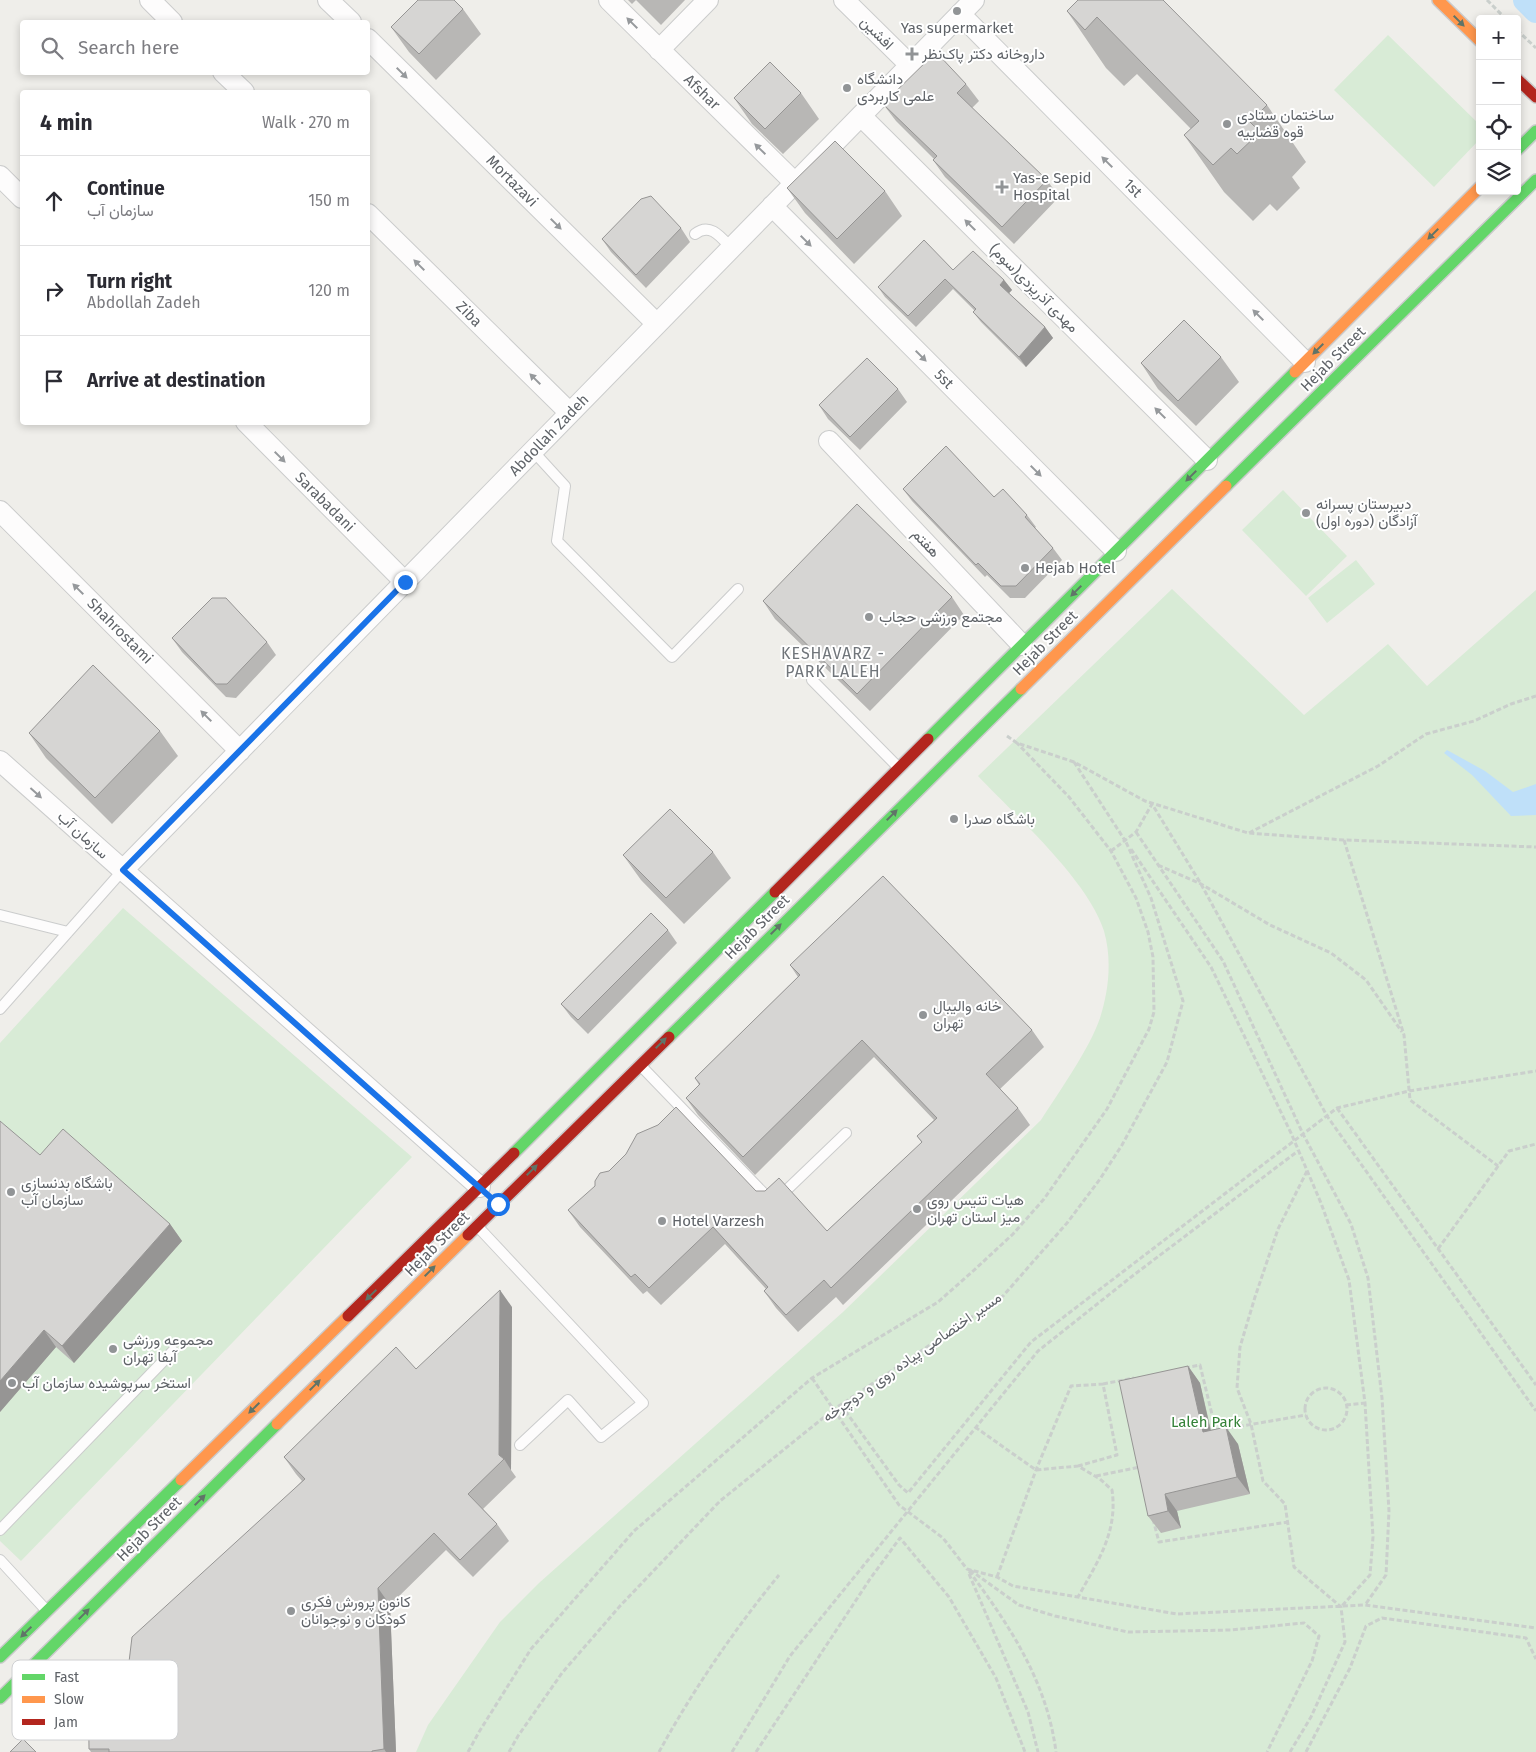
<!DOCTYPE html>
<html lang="en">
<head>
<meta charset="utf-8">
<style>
  :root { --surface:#fff; --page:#f2f2f3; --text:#2b2b33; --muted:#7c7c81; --line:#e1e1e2 }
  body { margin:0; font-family:"Fira Sans",Vazirmatn,sans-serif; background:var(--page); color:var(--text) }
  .controls { position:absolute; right:15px; top:15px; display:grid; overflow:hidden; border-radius:5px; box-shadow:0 2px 8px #0003 }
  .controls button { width:45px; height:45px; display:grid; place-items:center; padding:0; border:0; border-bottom:1px solid var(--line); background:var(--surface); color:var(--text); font:25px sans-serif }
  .stop { position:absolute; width:15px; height:15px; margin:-11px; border:4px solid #1a73e8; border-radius:50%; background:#fff }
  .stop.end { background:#1a73e8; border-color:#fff; box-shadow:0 1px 5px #0008 }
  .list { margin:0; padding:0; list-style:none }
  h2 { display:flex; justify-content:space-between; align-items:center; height:65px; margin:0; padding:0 20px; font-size:21px }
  h2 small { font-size:16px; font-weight:400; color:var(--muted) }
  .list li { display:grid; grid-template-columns:32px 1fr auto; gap:15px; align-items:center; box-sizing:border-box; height:90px; padding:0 20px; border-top:1px solid var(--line) }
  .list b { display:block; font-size:19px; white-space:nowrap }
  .list p { margin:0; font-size:16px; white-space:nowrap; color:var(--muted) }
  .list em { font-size:16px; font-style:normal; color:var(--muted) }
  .icon { flex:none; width:28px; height:28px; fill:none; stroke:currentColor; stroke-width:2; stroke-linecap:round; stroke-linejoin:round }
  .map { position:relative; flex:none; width:1536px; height:1752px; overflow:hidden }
  .search { position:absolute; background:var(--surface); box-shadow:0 2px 8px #0003; left:20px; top:20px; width:350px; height:55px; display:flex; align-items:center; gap:12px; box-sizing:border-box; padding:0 18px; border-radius:5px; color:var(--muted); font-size:19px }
  .panel { position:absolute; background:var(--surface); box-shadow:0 2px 8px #0003; left:20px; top:90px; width:350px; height:335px; border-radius:5px }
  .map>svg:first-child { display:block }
</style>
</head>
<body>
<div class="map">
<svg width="1536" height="1752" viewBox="0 0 1536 1752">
  <rect width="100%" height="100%" fill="#efeeea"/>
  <!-- green -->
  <path fill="#d8ebd6" d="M1388,35l92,90v14l-46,48 -100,-97z
    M1283,490l64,66 -41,40 -64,-66z
    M1356,560l19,24 -48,39 -19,-25z
    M1172,589l132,126 84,-71 39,42 109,-96v1162h-1120l12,-27 72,-103 39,-39 304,-271 198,-192c18,-28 49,-72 59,-102 9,-28 12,-59 4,-87 -16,-51 -89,-116 -126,-155z
    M123,908l289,249 -391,404 -21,-20v-498z"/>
  <!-- water -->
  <path fill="#bfe0f9" d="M1447,750l38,21 28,21 23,-8v31l-25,1 -39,-41 -28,-22z"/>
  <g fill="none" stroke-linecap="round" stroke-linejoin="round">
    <!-- canal -->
    <path stroke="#bfe0f9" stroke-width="24" d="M1525,0l11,11"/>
    <!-- lane casing -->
    <g stroke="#cbcccc" stroke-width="12">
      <path id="lane" d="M695,234c15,-12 26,3 36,14
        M533,451l32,35 -8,55 115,116 66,-68
        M812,680l85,86
        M0,915l68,17
        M0,1009l123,-139
        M642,1067l131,136 73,-70
        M479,1228l164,175 -42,34 -33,-37 -48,45
        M0,1530l173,-179
        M0,1560l47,51"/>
    </g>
    <!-- street casing -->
    <g stroke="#cbcccc" stroke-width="22">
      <path id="street" d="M150,0l22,22
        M328,0l23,22
        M609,0l186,183
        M844,0l66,65
        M960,14l345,348
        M368,39l289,285
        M659,50l49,-50
        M223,72l21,20
        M861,116l346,344
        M0,176l22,22
        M772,206l344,345
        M368,214l202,199
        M246,422l159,160
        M829,441l193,204
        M0,511l240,240
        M0,761l480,426
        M123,870l851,-870"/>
    </g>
    <!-- fast casing -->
    <g stroke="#cacacb" stroke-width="14">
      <path id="fast" d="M1517,150l19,-19
        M1226,486l310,-306
        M928,739l367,-367
        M669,1037l352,-348
        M514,1153l261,-261
        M0,1657l181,-177
        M0,1698l277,-274"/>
    </g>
    <!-- slow casing -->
    <g stroke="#cacacb" stroke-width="14">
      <path id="slow" d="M1438,0l42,41
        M1295,372l185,-185
        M1021,689l205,-203
        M277,1424l191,-189
        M181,1480l167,-164"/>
    </g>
    <!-- jam casing -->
    <g stroke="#cacacb" stroke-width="14">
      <path id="jam" d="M1517,79l19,18
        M775,892l153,-153
        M468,1235l201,-198
        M348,1316l166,-163"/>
    </g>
    <!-- path -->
    <path stroke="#cacfcc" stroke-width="3" stroke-dasharray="5 2.5" stroke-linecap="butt" d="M1487,0l19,19
      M1517,30l19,18
      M1007,736l10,7 57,19 71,39 103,32 96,7 192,7
      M1074,762l52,80
      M1136,832l87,129 80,173 48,90 17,54 14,120 7,113 -3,64 -21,30
      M1249,833l129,-67 48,-32 48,-13 37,-17 25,-8
      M1344,840l60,195 6,65 88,66
      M1131,849l80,118 80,166 30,70 28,77 16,123 8,134 -3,38 -29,32
      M1111,851l25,-19 16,-28 49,80 126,232 209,295
      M1158,865l43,19 69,41 61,28 35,27 36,52
      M1337,1108l199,277
      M1438,1249l71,-98 27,-7
      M1185,1368l15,-3 16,66
      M812,1378l87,127 44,33 24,31 30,8 16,9 164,28 188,-9 171,23
      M1103,1384l31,-6
      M1305 1409a21 21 0 1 1 42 0a21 21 0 1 1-42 0Z
      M841,1405l58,80 9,8 123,-151 306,-234 72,-17 127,-20
      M1346,1405l19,-2
      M975,1427l61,43 42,-4 22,13 12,11c6,42 -14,71 -34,107
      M1224,1429l82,-14
      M1096,1476l44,-9
      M1153,1519l6,23 129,-20
      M970,1570l49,35 36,11 73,16 103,-2 73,-7 15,13 -7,25 -45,91
      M969,1571c41,55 78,111 87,181
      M969,1574l59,138 10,40
      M997,1577l39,-107 35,-84 32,-2 14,71 -39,11
      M468,1752l11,-20 52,-83 103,-118 178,-153 126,-76 34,-30 41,-38 31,-35 63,-90 42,-80 5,-17 -1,-55 -5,-25 -12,-34 -25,-47 -42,-54 -52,-54
      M509,1752l9,-16 44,-63 58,-67 100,-105 113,-91 170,-114 64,-73 33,-44 22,-34 45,-83 16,-61 -32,-103 -25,-56
      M659,1752c34,-62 75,-122 120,-177
      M732,1752l58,-96 248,-305 97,-77 163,-123
      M756,1752l114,-173 30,-41 49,59 47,81 29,74
      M1290,1752l21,-35 34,-75 -4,-35 -47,-40 -9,-63 -22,-23 -12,-57 -14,-36 3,-41 15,-50 23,-68 29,-58
      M1306,1752l44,-84 16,-42 16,-8 144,20 10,21"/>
    <!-- lane -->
    <use href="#lane" stroke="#fdfcfc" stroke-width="10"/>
    <!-- street -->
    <use href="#street" stroke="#fdfcfc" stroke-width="20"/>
    <!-- fast -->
    <use href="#fast" stroke="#63d668" stroke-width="11"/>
    <!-- slow -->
    <use href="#slow" stroke="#ff974d" stroke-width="11"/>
    <!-- jam -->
    <use href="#jam" stroke="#b3261e" stroke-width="11"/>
  </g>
  <!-- wall -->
  <path fill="#b8b7b5" d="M628,0h8l-4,4z
    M636,0h49l-24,25z
    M1078,0l189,105 39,57 -14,15 8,11 -23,23 -7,-7 -17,17 -29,-29 -40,-57 7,-6 -54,-55 -13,12 -18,-18 -39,-57z
    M463,9l18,25 -45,46 -27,-28 -18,-25z
    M966,84l13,17 -7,7 75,72 12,17 -45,47 -69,-67 -12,-17 1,-1 -38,-38 -13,-17z
    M801,93l18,26 -36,35 -31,-30 -18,-26z
    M787,188l98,3 17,25 -48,48 -49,-51z
    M681,228l9,14 -44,46 -35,-36 -9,-13z
    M953,270l51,10 8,10 -3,3 36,34 8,11 -27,29 -45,-45 -8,-10 2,-1 -22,-22 -37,38 -31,-30 -7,-10z
    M1221,357l18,25 -43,44 -38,-37 -17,-26z
    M898,389l9,13 -47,48 -32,-31 -9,-14z
    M903,489l91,8 33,18 9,12 -1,1 18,20 9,12 -37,38h-15l-23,-23 -2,2 -73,-76z
    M952,597l12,18 -94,96 -95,-92 -12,-18z
    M172,638l95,4 9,13 -40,43 -10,-1 -44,-45z
    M160,731l18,25 -66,68 -66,-66 -17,-25z
    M713,852l18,26 -47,46 -43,-44 -18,-25z
    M668,930l9,13 -89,91 -17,-17 -10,-13z
    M790,965l242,65 12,17 -44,42 18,19 12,17 -187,180 -7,-8 -38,35 -22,-24 -12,-17 2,-2 -41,-45 -64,61 -14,-14 -4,3 -63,-67 -12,-17 188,-19 71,40 95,-88 -5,-7 17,-16 -60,-63 -119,118 -57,-60 -12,-17 13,-13 -4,-7 103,-101z
    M40,1155l130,69 12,17 -108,122 -18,-16 -56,65z
    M512,1307l-1,163 5,7 -33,32 14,15 12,17 -36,36 -27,-27 -56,55 6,147h-305l-2,-3 40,-87 173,-181 -6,-7 -12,-17 132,-88z
    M1188,1366l12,17 11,47 27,14 12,50 -73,17 4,17 -20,5 -13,-17z"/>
  <!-- shaded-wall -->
  <path fill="#969594" d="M1004,280l8,10 -5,5 -7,-10z
    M1045,327l8,11 -27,29 -7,-10z
    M170,1224l12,17 -108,122 -12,-17z
    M500,1290l12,17 -1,163 -7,-11 -5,-4z
    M44,1330l12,17 -56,65v-31z
    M1188,1366l12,17 15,67 -12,-18z
    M1226,1427l12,17 12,50 -13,-17z
    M1165,1494l12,17 4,17 -13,-17z
    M378,1588l12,17 6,147h-10l-2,-3z"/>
  <!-- building -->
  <path fill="#d6d5d3" stroke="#969594" d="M418,0h36l9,9 -44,45 -28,-27z
    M1078,0h85l104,105 -17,17 10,10 -23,22 -6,-6 -18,17 -29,-30 15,-14 -102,-104 -12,13 -18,-19z
    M936,52l30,32 -9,9 90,87 -45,47 -69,-67 4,-4 -54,-52z
    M770,62l31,31 -36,36 -31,-31z
    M835,141l50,50 -48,48 -50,-51z
    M651,196l30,32 -45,47 -34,-36 39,-40z
    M924,240l29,30 20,-19 31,29 -4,5 45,42 -26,30 -46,-45 3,-3 -31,-30 -37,37 -30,-29z
    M1184,320l37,37 -43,44 -37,-38z
    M867,358l31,31 -48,48 -31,-32z
    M946,446l48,51 9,-8 24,26 -2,2 28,31 -37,38h-15l-23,-23 -2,2 -73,-76z
    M857,504l95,93 -95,97 -94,-93z
    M212,598h14l41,44 -40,42h-11l-44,-46z
    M93,665l67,66 -65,67 -66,-65z
    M670,809l43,43 -47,46 -43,-43z
    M883,876l149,154 -46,44 32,34 -187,180 -7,-8 -38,35 -22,-24 4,-4 -55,-60 -64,61 -14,-14 -4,3 -63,-67 27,-24v-5l5,-8 9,-2 17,-17 11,-20 21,-9 18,-18 80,84h9l14,-13 48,53 95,-89 -5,-6 20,-18 -75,-78 -119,117 -57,-59 14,-14 -5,-6 105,-103 -10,-10z
    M651,913l17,17 -90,90 -17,-16z
    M0,1121l40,34 23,-26 107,95 -108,122 -18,-16 -44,51z
    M500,1290l-1,165 5,4 -36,35 29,30 -37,36 -26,-27 -56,55 6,161 -12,2v1h-263v-3h-20l-1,-87h41l3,-25 173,-158 -21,-22 112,-110 20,22z
    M1188,1366l15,66 23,-5 11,50 -72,17 3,17 -20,5 -29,-135z
    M23,1739l13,13h-26z"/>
  <!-- one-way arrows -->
  <defs><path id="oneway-solid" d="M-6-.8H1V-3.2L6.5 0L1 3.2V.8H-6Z" transform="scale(1.25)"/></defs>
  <g fill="#607468">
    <use href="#oneway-solid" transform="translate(1459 21) rotate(45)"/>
    <use href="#oneway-solid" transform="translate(1433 234) rotate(135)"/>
    <use href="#oneway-solid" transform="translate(1318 349) rotate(135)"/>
    <use href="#oneway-solid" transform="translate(1191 476) rotate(135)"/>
    <use href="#oneway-solid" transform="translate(1076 591) rotate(135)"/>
    <use href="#oneway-solid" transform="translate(892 815) rotate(-45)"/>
    <use href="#oneway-solid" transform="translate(776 929) rotate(-45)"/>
    <use href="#oneway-solid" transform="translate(661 1043) rotate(-45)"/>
    <use href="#oneway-solid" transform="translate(532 1170) rotate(-45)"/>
    <use href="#oneway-solid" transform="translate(430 1271) rotate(-45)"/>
    <use href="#oneway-solid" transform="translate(371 1295) rotate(136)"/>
    <use href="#oneway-solid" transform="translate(315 1385) rotate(-45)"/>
    <use href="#oneway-solid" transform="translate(254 1408) rotate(136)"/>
    <use href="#oneway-solid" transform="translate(200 1500) rotate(-45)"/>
    <use href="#oneway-solid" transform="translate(84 1614) rotate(-45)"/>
    <use href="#oneway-solid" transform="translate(26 1632) rotate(136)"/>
  </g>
  <g fill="#96999c">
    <use href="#oneway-solid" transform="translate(632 23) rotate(-135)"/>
    <use href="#oneway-solid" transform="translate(402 73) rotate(45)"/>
    <use href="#oneway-solid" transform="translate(760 149) rotate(-136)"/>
    <use href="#oneway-solid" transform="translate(1107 162) rotate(-135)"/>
    <use href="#oneway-solid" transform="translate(556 224) rotate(45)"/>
    <use href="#oneway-solid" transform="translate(970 225) rotate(-135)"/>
    <use href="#oneway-solid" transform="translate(806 241) rotate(45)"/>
    <use href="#oneway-solid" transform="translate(419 265) rotate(-135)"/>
    <use href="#oneway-solid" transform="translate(1258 315) rotate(-135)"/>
    <use href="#oneway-solid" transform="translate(921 356) rotate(45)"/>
    <use href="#oneway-solid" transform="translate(535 379) rotate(-135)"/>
    <use href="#oneway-solid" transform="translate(1160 413) rotate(-135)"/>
    <use href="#oneway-solid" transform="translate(280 457) rotate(45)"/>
    <use href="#oneway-solid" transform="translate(1036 471) rotate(45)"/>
    <use href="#oneway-solid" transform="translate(78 589) rotate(-135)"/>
    <use href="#oneway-solid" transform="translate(206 716) rotate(-135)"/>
    <use href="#oneway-solid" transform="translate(36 793) rotate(42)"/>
  </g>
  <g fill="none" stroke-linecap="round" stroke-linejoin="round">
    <!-- route -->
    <path stroke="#1a73e8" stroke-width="6" d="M405,582l-282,288 375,334"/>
  </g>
  <!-- markers -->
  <g fill="#919496" stroke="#fff" stroke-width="2">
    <circle cx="957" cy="11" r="5"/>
    <path d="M909.5 46.5h5v5h5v5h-5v5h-5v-5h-5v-5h5z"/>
    <circle cx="847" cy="88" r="5"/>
    <circle cx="1227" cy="124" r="5"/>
    <path d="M999.5 179.5h5v5h5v5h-5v5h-5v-5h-5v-5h5z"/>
    <circle cx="1306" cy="513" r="5"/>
    <circle cx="1025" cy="568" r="5"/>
    <circle cx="869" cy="617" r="5"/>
    <circle cx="954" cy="819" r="5"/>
    <circle cx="923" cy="1015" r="5"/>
    <circle cx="11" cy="1192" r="5"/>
    <circle cx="917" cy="1209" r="5"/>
    <circle cx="662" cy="1221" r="5"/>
    <circle cx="113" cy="1349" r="5"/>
    <circle cx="12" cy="1383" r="5"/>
    <circle cx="291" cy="1611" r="5"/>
  </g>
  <g text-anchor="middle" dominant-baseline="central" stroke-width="4" stroke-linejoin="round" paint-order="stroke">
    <!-- poi labels -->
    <g font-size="15" fill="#5f6368" stroke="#fff" text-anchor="start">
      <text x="957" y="28" text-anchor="middle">Yas supermarket</text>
      <text x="922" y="54">داروخانه دکتر پاک‌نظر</text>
      <text x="857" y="79">دانشگاه<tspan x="857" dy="17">علمی کاربردی</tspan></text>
      <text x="1237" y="115">ساختمان ستادی<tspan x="1237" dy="17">قوه قضاییه</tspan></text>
      <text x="1013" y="178">Yas-e Sepid<tspan x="1013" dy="17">Hospital</tspan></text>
      <text x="1316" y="504">دبيرستان پسرانه<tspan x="1316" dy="17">آزادگان (دوره اول)</tspan></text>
      <text x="1035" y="568">Hejab Hotel</text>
      <text x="879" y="617">مجتمع ورزشی حجاب</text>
      <text x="964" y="819">باشگاه صدرا</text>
      <text x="933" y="1006">خانه والیبال<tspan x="933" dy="17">تهران</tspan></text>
      <text x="21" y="1183">باشگاه بدنسازی<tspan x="21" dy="17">سازمان آب</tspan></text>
      <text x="927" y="1200">هیات تنیس روی<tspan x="927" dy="17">میز استان تهران</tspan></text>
      <text x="672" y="1221">Hotel Varzesh</text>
      <text x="123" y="1340">مجموعه ورزشی<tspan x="123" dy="17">آبفا تهران</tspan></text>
      <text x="22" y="1383">استخر سرپوشیده سازمان آب</text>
      <text x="301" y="1602">کانون پرورش فکری<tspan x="301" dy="17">کودکان و نوجوانان</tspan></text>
    </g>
    <!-- street labels -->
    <g font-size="15" fill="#5f6368" stroke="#fff">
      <text transform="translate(877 33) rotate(45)">افشین</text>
      <text transform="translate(702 92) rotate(44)">Afshar</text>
      <text transform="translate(512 181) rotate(45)">Mortazavi</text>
      <text transform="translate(1133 188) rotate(45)">1st</text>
      <text transform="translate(1034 288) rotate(45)">مهدی آذریزدی(سوم)</text>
      <text transform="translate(469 314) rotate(45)">Ziba</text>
      <text transform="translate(1333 359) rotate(-45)">Hejab Street</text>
      <text transform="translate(944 379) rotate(45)">5st</text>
      <text transform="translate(549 435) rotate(-46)">Abdollah Zadeh</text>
      <text transform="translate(325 502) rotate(45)">Sarabadani</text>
      <text transform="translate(926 543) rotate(47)">هفتم</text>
      <text transform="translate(120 631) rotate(45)">Shahrostami</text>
      <text transform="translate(1045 643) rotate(-45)">Hejab Street</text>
      <text transform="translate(83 835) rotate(42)">سازمان آب</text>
      <text transform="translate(757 927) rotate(-45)">Hejab Street</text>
      <text transform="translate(437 1244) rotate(-45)">Hejab Street</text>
      <text transform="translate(912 1357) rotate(-35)">مسیر اختصاصی پیاده روی و دوچرخه</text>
      <text transform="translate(149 1529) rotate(-45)">Hejab Street</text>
    </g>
    <!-- park labels -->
    <g font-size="15" fill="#348238" stroke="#fff">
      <text x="1206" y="1422">Laleh Park</text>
    </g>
    <!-- neighbourhood labels -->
    <g font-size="16" letter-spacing="1" fill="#70757a" stroke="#fff">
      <text x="833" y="653">KESHAVARZ -<tspan x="833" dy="18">PARK LALEH</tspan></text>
    </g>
  </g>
  <!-- legend -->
  <rect x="12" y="1660" width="166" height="80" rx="8" fill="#fff" stroke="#cfd0d2" stroke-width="1"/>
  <rect x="22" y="1674" width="23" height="6" fill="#63d668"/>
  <rect x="22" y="1696" width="23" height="7" fill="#ff974d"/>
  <rect x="22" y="1719" width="23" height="6" fill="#b3261e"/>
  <g font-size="14" fill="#5f6368">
    <text x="54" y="1682">Fast</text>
    <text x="54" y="1704">Slow</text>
    <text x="54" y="1727">Jam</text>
  </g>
</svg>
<div class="controls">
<button>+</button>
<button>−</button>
<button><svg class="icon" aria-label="locate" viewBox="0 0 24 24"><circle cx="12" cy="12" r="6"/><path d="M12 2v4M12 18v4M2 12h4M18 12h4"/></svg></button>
<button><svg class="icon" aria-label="layers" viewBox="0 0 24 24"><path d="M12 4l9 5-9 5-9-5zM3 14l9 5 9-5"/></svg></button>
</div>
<div class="stop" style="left:498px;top:1204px"></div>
<div class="stop end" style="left:405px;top:582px"></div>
<div class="search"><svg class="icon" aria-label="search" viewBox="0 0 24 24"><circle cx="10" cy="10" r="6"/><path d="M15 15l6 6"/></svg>Search here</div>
<section class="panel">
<h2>4 min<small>Walk · 270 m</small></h2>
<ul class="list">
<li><svg class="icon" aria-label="ahead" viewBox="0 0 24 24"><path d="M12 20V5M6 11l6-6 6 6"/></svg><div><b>Continue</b><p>سازمان آب</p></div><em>150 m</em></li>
<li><svg class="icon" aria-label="right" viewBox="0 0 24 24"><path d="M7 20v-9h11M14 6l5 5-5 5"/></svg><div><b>Turn right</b><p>Abdollah Zadeh</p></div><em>120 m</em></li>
<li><svg class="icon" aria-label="arrive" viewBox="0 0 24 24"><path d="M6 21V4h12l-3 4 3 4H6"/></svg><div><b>Arrive at destination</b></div></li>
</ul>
</section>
</div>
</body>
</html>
